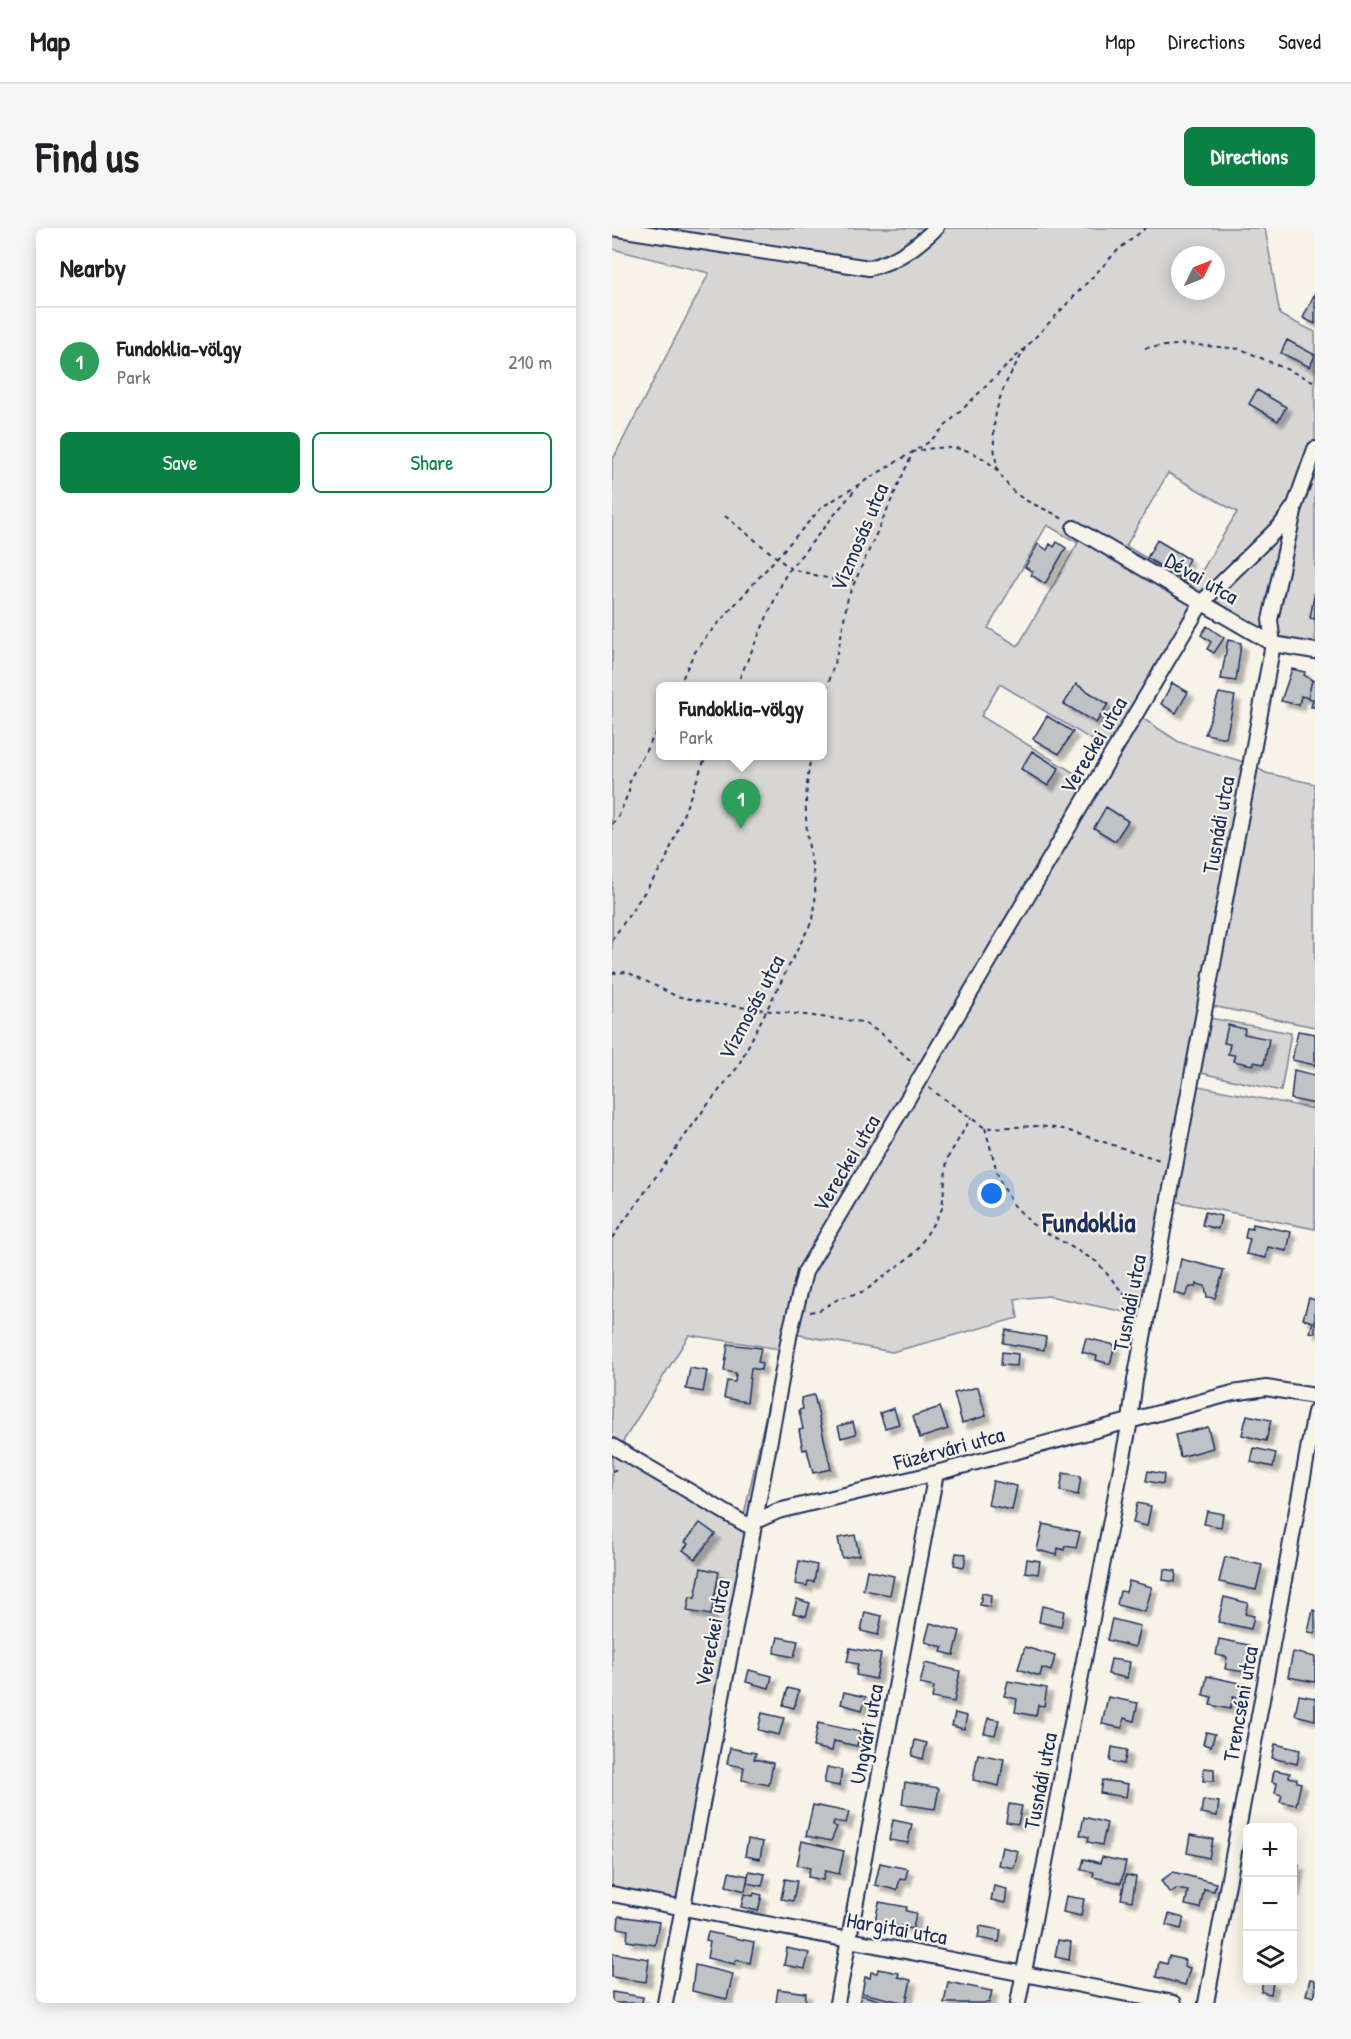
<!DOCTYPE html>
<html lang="en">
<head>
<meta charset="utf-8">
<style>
  :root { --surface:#fff; --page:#f6f6f6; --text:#202124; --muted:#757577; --line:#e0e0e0; --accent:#0b8043 }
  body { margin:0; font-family:"Patrick Hand",sans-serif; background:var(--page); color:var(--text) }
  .controls { position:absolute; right:18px; bottom:18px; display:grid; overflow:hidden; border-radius:9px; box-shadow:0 3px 15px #0003 }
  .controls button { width:54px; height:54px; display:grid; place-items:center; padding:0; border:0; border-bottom:2px solid var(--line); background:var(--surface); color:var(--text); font:30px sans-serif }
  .compass { position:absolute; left:559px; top:18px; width:54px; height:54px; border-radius:50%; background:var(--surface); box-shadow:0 3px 15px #0003; rotate:47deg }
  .you { position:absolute; left:380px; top:966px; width:21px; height:21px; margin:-15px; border:4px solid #fff; border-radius:50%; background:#1a73e8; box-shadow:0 0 0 9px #1a73e833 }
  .badge { display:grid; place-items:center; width:39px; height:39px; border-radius:50%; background:var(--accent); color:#fff; font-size:20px; font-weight:700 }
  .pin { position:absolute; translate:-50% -50px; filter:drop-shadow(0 2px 3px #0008) }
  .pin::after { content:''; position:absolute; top:32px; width:21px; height:18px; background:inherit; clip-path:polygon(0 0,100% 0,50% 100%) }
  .popup { position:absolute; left:44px; top:454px; width:171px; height:78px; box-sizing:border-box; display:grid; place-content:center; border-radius:9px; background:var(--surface); filter:drop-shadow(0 2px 4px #0005); font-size:20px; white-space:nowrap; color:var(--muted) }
  .popup b { font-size:22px; color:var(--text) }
  .popup::after { content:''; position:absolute; left:50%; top:100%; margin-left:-12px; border:12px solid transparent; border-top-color:var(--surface) }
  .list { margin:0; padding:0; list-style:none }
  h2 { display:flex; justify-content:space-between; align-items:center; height:78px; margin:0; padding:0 24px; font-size:26px }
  h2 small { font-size:20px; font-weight:400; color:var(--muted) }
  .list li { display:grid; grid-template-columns:39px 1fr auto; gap:18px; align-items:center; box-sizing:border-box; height:108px; padding:0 24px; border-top:2px solid var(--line) }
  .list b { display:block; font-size:22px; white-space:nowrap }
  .list p { margin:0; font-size:20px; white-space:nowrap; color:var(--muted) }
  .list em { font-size:20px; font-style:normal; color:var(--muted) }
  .actions { display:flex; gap:12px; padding:18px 24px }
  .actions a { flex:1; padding:14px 0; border:2px solid var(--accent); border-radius:9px; text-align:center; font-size:21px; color:var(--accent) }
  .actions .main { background:var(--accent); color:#fff }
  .icon { flex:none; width:33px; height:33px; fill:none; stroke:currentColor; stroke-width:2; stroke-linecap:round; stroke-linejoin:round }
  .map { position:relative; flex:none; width:703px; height:1775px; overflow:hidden; border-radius:9px }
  header { display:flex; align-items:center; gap:36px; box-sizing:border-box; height:84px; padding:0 30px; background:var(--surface); border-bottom:2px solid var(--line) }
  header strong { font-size:28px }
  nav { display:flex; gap:33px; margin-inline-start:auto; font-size:21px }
  .intro { display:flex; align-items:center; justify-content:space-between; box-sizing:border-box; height:144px; padding:0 36px }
  h1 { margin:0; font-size:42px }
  .button { padding:15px 27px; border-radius:9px; background:var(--accent); color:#fff; font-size:21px; font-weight:700 }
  main { display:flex; gap:36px; padding:0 36px }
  aside { flex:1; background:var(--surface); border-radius:9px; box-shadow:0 3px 15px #0003 }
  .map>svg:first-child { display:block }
</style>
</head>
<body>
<header>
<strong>Map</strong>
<nav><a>Map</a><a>Directions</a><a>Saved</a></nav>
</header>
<div class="intro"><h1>Find us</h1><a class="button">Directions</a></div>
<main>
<aside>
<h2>Nearby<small></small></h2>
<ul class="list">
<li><span class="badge" style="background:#2e9e5b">1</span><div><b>Fundoklia-völgy</b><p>Park</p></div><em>210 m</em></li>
</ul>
<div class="actions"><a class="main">Save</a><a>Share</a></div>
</aside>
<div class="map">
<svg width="703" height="1775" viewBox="0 0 703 1775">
  <defs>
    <filter id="shadow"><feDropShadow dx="5.5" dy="5.5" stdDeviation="1.5" flood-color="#0004"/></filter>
  </defs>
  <rect width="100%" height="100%" fill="#f7f3e8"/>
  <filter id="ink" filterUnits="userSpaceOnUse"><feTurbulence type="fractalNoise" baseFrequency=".0167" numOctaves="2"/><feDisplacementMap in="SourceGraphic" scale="12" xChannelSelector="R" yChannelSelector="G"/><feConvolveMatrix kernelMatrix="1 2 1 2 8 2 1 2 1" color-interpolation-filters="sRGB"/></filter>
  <g filter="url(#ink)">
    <!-- green -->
    <path fill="#d7d6d4" stroke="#798299" stroke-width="1.5" fill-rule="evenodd" d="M35,0h618l15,87 35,17v312l-34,-6 -70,-39 -69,119 37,24 71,22 16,9 49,11v243l-103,-21 -3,12 82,15 -10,58 -80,-18 -3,13 117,23v120l-147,-29 -24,116 -95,-20 -34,3 3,19 -126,34 -98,-18 -27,161 -15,16 -73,391 -67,-13v-1428l97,-188 -97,-24v-15zM568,27h36v36h-36zM556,245l69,39 -44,74 -67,-40zM435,297l31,18 -60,103 -30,-18zM388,456l107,65 -20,32 -106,-65zM48,458h162v70h-162zM77,1107l91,14 -37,171 -121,-77z"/>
    <!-- building -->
    <path fill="#c0c3c5" stroke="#1b2f5e" stroke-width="1.5" filter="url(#shadow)" d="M703,65v31l-12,-6z
      M675,112l28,15 -5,12 -29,-14z
      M645,162l29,17 -8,14 -29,-17z
      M545,312l32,19 -10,18 -32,-19z
      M445,314l9,6 -21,36 -14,-9 2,-3 -8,-5 13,-23 9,6 3,-6 4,3z
      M703,363v28l-5,-1z
      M595,398l17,12 -10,15 -7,-4 4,-7 -10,-7z
      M616,412l13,3 -5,38 -15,-2z
      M680,441l13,3 -1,3 8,5 -4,18 -7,-2 -2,9 -18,-4z
      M700,452l3,1v26h-4l2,-8 -5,-1z
      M560,455l16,9 -12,21 -15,-9z
      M464,456l32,20 -12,19 -32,-19z
      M607,465l16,3 -9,42 -21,-4z
      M435,488l26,16 -14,22 -26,-15z
      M420,523l27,17 -11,18 -27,-17z
      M494,579l22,14 -13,20 -21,-13z
      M616,797l17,4 -1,5 25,5 -5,25 -10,-2 -1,3 -20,-4 2,-6 -7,-1 2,-10 -6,-1z
      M686,803l17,3v31l-23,-5z
      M682,842l21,5v29l-24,-5z
      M593,984l16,4 -3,13 -16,-4z
      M641,996l38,8 -4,19 -19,-4 -2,11 -20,-4 4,-15 -5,-1 2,-10 5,1z
      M569,1031l43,11 -9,28 -8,-1 -2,-11 -8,-2 -1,3h-6l-5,9 -11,-3z
      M697,1070l6,2v33l-5,-1 3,-10 -10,-3z
      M394,1102l40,7 -2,13 -41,-7z
      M474,1110l29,7 -5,19 -14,-4 1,-4 -15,-4z
      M116,1116l33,4 -3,14 4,1 -1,7 -10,-2 -4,34 -23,-4 3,-17 8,1 1,-9 -12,-2z
      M390,1124l16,2 -1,12 -16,-1z
      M78,1140l17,3 -4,21 -17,-3z
      M366,1159l8,29 -24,7 -8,-30z
      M202,1167l17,74 -18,4 -6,-24 -4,1 -4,-20 4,-1 -4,-19 4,-1 -2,-11z
      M328,1179l8,22 -28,9 -7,-22z
      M282,1180l5,16 -14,4 -5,-15z
      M635,1187l24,5 -5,21 -24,-6z
      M241,1194l3,12 -15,4 -3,-12z
      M596,1199l5,21 -33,9 -5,-22z
      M642,1220l22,5 -3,14 -22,-5z
      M536,1243l16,3 -1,10 -17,-3z
      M451,1245l18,3 -3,19 -18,-4z
      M381,1253l24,5 -5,24 -24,-5z
      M525,1275l14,3 -4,20 -14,-3z
      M595,1283l16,3 -2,13 -17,-3z
      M88,1295l15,11 -20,25 -12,-9 5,-6 -3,-2z
      M431,1296l37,8 -4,16 -11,-2 -1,4 -6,-2 -1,7 -20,-5z
      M243,1307l4,20 -17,3 -4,-20z
      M344,1325l10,1 -2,13 -10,-2z
      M613,1329l37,8 -6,25 -37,-8z
      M415,1331l13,2 -2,13 -13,-2z
      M187,1333l18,4 -3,17 -6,-1 -1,5 -12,-2z
      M89,1340l18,4 -8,43 -24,-4 3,-14 5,1z
      M552,1341l12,2 -1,11 -12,-2z
      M255,1342l27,6 -4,19 -27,-5z
      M517,1353l23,6 -7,25 -28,-7 3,-14 6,1z
      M370,1365l9,2 -1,12 -10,-2z
      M612,1369l24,6 -3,11 9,2 -3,13 -33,-7z
      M185,1371l13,4 -4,13 -13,-3z
      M430,1378l22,5 -3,16 -22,-5z
      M701,1382l2,1v22l-7,-1z
      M253,1384l17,4 -4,19 -17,-4z
      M500,1391l28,7 -5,21 -28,-7z
      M318,1395l30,8 -6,24 -13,-3 2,-5 -18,-5z
      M166,1409l20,4 -4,16 -20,-4z
      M607,1411l30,6 -5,27 -19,-3 2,-12 -11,-2z
      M413,1419l30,9 -4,15 -9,-3 -2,8 -22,-7z
      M238,1420l31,6 -5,25 -20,-4 2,-11 -11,-2z
      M681,1424l22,5v25l-27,-5z
      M499,1431l19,3 -3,16 -19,-4z
      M313,1435l35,8 -6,31 -22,-4 2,-11 -14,-3z
      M137,1442l23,6 -3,12 -23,-6z
      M595,1448l37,8 -4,14 -7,-1 -3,12 -20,-4 2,-8 -9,-2z
      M396,1453l39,7 -3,18 -6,-1 -2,11 -21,-4 2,-13 -13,-3z
      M176,1460l11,3 -5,17 -11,-3z
      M232,1464l22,5 -4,13 -21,-6z
      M687,1467l16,3v22l-20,-5z
      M496,1469l30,6 -4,18 -10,-3 -2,10 -20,-4z
      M150,1485l22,5 -5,17 -21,-5z
      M343,1485l12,3 -3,13 -12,-3z
      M376,1490l11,2 -4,15 -11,-2z
      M206,1495l42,9 -3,14 -23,-5 -2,10 -19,-4z
      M594,1504l9,2 -4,12 -8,-2z
      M303,1512l12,3 -4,16 -11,-3z
      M663,1516l25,6 -3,14 -25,-6z
      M500,1519l15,3 -3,14 -14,-3z
      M118,1520l26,5 -2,6 19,4 -4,22 -27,-5 2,-13 -17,-3z
      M366,1526l26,5 -5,27 -26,-6z
      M215,1539l15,3 -3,16 -15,-3z
      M592,1540l10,1v12h-11z
      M662,1542l16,3 -1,4 8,2v3l4,1 -5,22 -16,-3 2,-7 -7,-2 2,-10 -5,-1z
      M490,1552l26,4 -2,13 -26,-4z
      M293,1554l34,6 -4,21 -33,-5z
      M591,1572l16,2 -2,14 -16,-3z
      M397,1576l13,2 -4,18 -12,-2z
      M201,1577l36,7 -3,11 -12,-2 -1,5 4,1 -6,14 -25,-5z
      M472,1589l23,6 -5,22 -14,-3 1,-5 -9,-2z
      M281,1592l19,4 -4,19 -19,-3z
      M578,1607l23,4 -4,19 -22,-5z
      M136,1611l15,3 -3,17 -15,-3z
      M190,1613l42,10 -5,23 -14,-3 -2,9 -15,-3 2,-9 -13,-3z
      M390,1619l16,4 -4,17 -16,-3z
      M490,1629l24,5 -5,21 -28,-6 1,-5 -13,-2 3,-11 16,4z
      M268,1635l28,6 -3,11 -5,-1 -3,11 -22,-5z
      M680,1636l7,1 -5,26h-2z
      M137,1643l16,3 -3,12 -15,-3z
      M117,1644l19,4 -3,15 -19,-5z
      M561,1644l43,11 -2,8 -10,-2 -4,19 -15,-3 3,-14 -12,-2 -6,4 -9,-12z
      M514,1647l10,2 -4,24 -11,-2z
      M173,1651l12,2 -4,20 -12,-2z
      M382,1658l13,3 -2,14 -14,-3z
      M142,1665l8,2 -4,16 -17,-4 3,-13 9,2z
      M454,1668l18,3 -3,17 -18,-4z
      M267,1674l28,5 -1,4 10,2 -3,16 -38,-8z
      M557,1686l15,4 -3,11 -15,-4z
      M7,1688l40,6 -4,23 -28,-4 1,-11 -10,-2z
      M368,1698l21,4 -2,12 -21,-4z
      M96,1704l46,10 -4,21 -14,-3 -1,4 -28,-6 3,-16 -4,-1z
      M446,1712l13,2 -2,18 -14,-3z
      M175,1720l22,5 -4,16 -21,-4z
      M0,1725l37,6 -3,23 -34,-5z
      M557,1728l16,4 -1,6 6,2 -5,17 -29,-8 3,-15 8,2z
      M83,1737l38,9 -6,25 -35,-8z
      M266,1741l21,4 -1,4 13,3 -5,23 -44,-10 3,-16 5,1 1,-6 6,1z
      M698,1751l5,1v17l-9,-2z
      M651,1752l10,2 -2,12 -10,-2z
      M336,1754l44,9 -3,12h-45z
      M166,1761l28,4 -1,10h-29z
      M0,1764l31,5 -1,6h-30z
      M249,1767l24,7v1h-26z"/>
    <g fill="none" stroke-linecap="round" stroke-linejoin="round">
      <!-- street casing -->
      <g stroke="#1b2f5e" stroke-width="18">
        <path id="street" d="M0,0l257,40c28,-7 46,-20 67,-40
          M462,300l199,116 42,7
          M0,1218l135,79 31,-14 158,-38 297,-80 33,-5 49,8
          M0,1666l562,109
          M53,1775l125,-671 15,-60 397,-670 79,-77 14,-20 20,-56
          M225,1775l99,-530
          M406,1775l112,-582 5,-41 138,-736 -3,-24 24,-109
          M594,1775l109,-591"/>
      </g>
      <!-- path -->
      <path stroke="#1b2f5e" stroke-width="2" stroke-dasharray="4.5 4.5" stroke-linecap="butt" d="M533,120l41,-4 55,5 74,33
        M386,243c-11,-49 0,-80 27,-121
        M113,288l66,53 44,11h20
        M67,458l14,-31 12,-17 117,-131 107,-65 99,-97 91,-96 27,-21
        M124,458l50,-112 72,-88
        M210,479l18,-65 8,-45 65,-145c31,-8 63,-7 85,20 6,7 10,15 17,21 15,12 34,16 49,27
        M0,596l6,-6 11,-27 1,-12 30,-54
        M0,712l53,-78 41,-106
        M0,745l15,-1 49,24 39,8 147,18 19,11 33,31
        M317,860l56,40 54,-2 24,3 100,32
        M373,900l14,51 13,24 20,21 65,38 38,45
        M0,1010l93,-130 32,-40 76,-149c6,-34 -1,-47 -5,-79 -4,-28 -2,-57 3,-84
        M198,1084l10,-2 18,-11 27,-8 51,-39 26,-43 5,-50 24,-41
        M0,1243l8,-3"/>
      <!-- street -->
      <use href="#street" stroke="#f7f3e8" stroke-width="14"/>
    </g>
  </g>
  <g text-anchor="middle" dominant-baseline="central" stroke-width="4.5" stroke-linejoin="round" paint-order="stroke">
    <!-- street labels -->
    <g font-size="22" fill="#1b2f5e" stroke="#f7f3e8">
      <text transform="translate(247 309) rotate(-67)">Vízmosás utca</text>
      <text transform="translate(590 350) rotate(30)">Dévai utca</text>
      <text transform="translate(481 517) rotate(-59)">Vereckei utca</text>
      <text transform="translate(606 597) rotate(-80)">Tusnádi utca</text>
      <text transform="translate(139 779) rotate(-62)">Vízmosás utca</text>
      <text transform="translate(234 935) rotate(-59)">Vereckei utca</text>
      <text transform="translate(517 1075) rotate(-79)">Tusnádi utca</text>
      <text transform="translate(337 1220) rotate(-15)">Füzérvári utca</text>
      <text transform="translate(100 1405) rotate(-79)">Vereckei utca</text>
      <text transform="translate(628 1476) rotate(-80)">Trencséni utca</text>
      <text transform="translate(254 1506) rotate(-79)">Ungvári utca</text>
      <text transform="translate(428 1553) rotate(-79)">Tusnádi utca</text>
      <text transform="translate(285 1700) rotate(10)">Hargitai utca</text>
    </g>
    <!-- district labels -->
    <g font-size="28" font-weight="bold" fill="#1b2f5e" stroke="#f7f3e8">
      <text x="477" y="994">Fundoklia</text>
    </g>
  </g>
</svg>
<div class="controls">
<button>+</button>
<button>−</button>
<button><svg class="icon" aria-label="layers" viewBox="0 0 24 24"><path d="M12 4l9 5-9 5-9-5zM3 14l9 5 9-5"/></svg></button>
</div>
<svg class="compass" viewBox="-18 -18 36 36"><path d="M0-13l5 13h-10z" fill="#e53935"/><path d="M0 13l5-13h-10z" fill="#757577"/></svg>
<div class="you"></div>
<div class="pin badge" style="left:129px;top:601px;background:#2e9e5b">1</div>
<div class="popup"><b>Fundoklia-völgy</b>Park</div>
</div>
</main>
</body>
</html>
